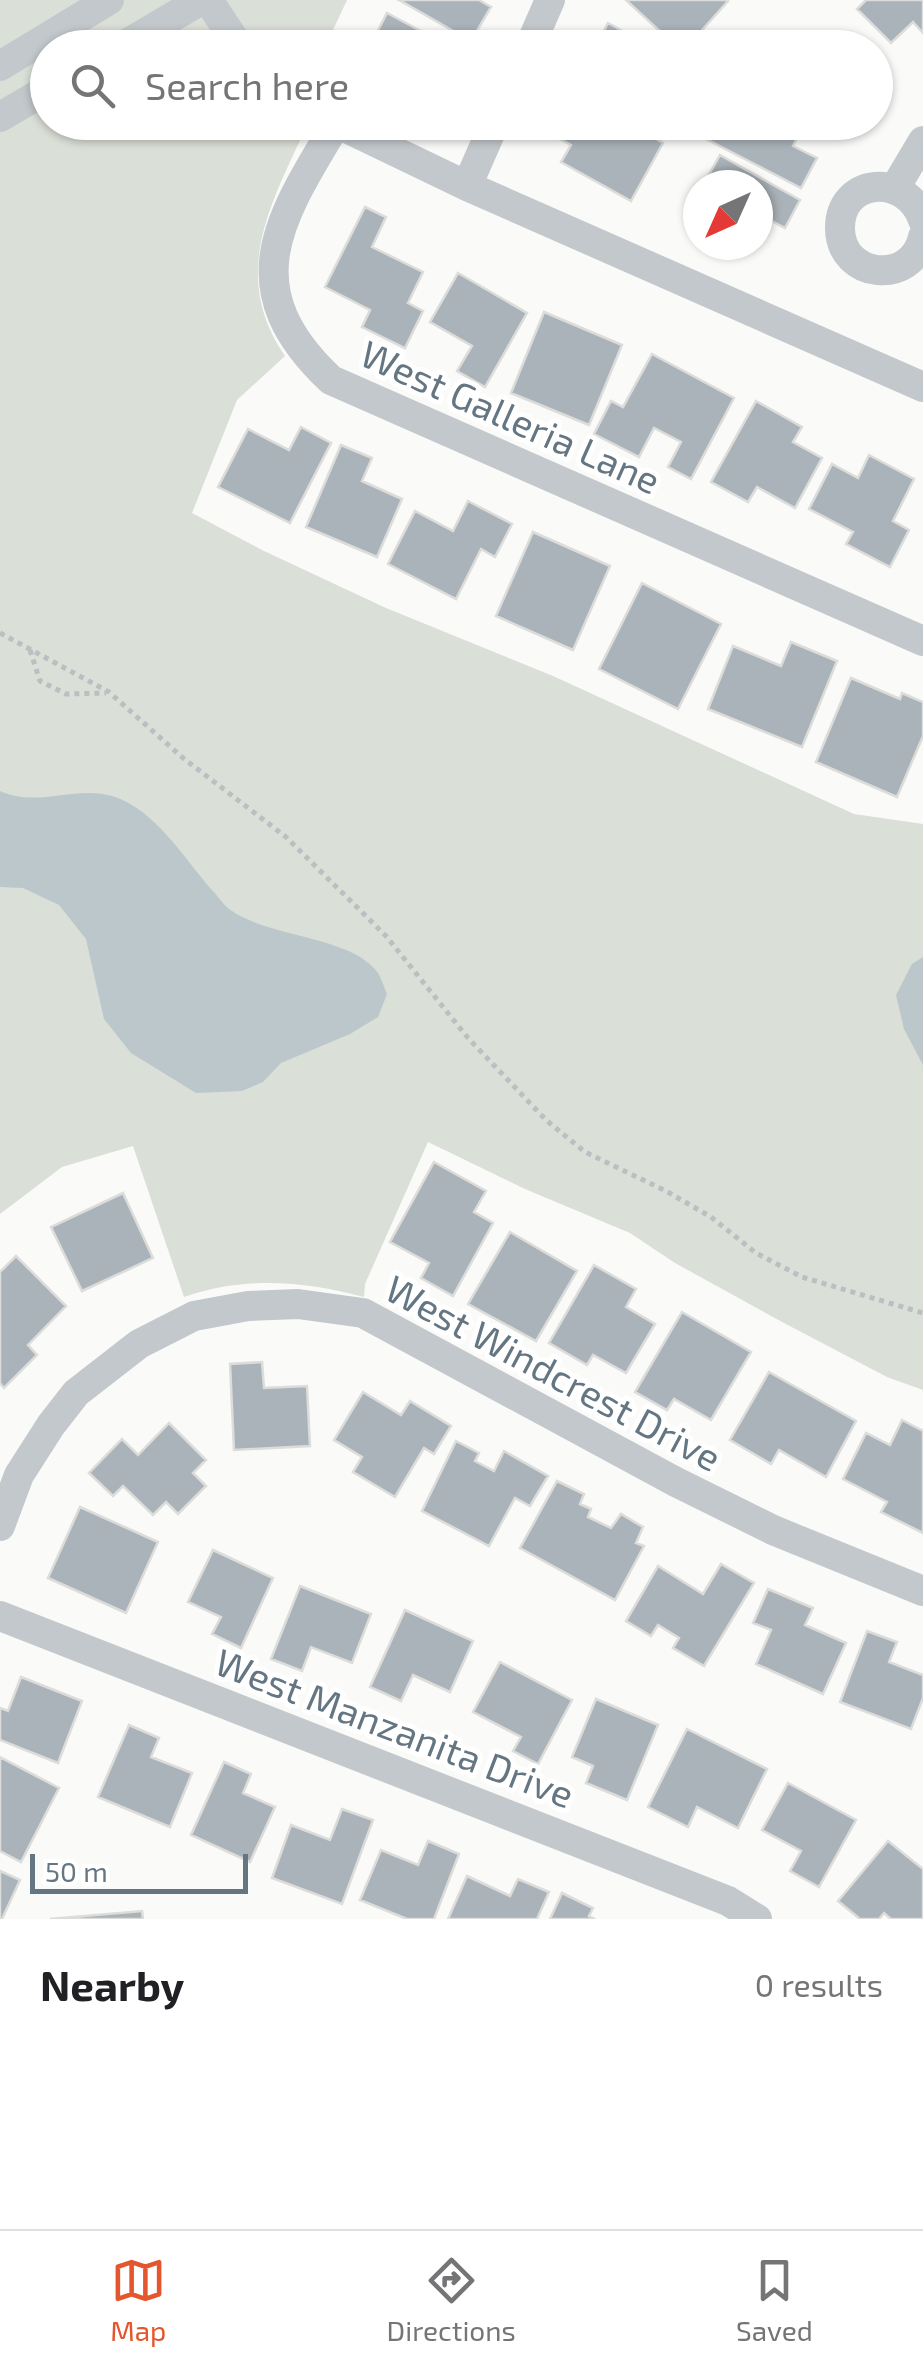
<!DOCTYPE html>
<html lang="en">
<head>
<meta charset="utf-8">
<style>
  :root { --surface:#fff; --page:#f2f2f2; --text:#202124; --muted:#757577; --line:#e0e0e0; --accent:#e4572e }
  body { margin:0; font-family:"Exo 2",sans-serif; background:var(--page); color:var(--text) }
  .compass { position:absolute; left:683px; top:170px; width:90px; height:90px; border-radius:50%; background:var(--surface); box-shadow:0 2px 8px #0004; rotate:225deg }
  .scale { position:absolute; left:30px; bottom:25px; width:218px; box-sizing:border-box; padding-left:10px; border:5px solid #657683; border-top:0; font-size:28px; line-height:35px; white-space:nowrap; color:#657683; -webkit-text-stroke:8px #fff; paint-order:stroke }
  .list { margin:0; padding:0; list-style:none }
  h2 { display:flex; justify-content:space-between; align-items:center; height:130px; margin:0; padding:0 40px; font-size:42px }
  h2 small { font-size:32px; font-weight:400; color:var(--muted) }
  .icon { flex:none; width:55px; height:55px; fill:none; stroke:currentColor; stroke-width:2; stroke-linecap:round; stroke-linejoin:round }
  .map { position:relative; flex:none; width:923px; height:1919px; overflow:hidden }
  .search { position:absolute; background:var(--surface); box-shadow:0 2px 8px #0004; left:30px; right:30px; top:30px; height:110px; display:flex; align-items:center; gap:25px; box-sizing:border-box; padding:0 35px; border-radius:55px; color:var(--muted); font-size:38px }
  .sheet { height:310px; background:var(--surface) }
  nav { display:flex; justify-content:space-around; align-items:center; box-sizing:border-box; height:140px; border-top:2px solid var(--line); background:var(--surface); font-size:28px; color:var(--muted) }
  nav a { display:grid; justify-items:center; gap:5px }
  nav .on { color:var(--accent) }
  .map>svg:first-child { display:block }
</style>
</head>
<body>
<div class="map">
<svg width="923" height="1919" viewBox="0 0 923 1919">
  <rect width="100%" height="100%" fill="#fafaf8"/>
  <!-- green -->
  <path fill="#dadfd7" d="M0,0h347l-22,47 -277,1v74h237l18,12c-36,77 -71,144 -18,222l-48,44 -45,113 72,38 122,57 167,68 301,138 69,10v566l-36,-13 -103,-54 -109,-60 -45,-30 -105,-44 -97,-47 -63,142 -1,13c-60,-16 -120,-21 -180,0l-51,-151 -71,21 -62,47z"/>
  <!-- water -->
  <path fill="#bbc7cb" d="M0,791c36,17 76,-6 112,5 43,13 71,61 99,93 7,7 13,17 21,22 39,27 120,25 146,62 4,6 6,15 9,21l-9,23 -28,17 -69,29 -18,19 -21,9 -46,2 -65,-40 -27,-34 -18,-80 -27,-34 -36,-17 -23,-1z
    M923,957v108l-19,-36 -8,-34 16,-31z"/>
  <!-- building -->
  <path fill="#aab3b9" stroke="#dcdcda" stroke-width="2.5" d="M399,0h80l12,7 -20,34z
    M626,0h101l1,1 -42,47h-8z
    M866,0h57v33l-10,-11 -22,21 -34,-34z
    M387,13l66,35h-84z
    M608,23l45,25h-58z
    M558,122h70l35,21 -32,58 -70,-39 10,-17 -20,-11z
    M715,122h90l-12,24 24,12 -16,30 -95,-49z
    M720,155l80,45 -15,28 -19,-10 -8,15v-48h-55z
    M365,207l21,10 -14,30 51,25 -15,31 15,8 -18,37 -43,-21 8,-17 -45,-23z
    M458,273l69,40 -42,74 -28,-16 15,-25 -42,-24z
    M544,312l78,33 -33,80 -78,-32z
    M652,354l82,44 -43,81 -23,-12 13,-25 -27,-14 -15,29 -45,-23 17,-33 12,6z
    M756,401l46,26 -9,15 29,16 -27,50 -38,-21 -9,15 -37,-20z
    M301,427l30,16 -41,80 -72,-36 30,-58 41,21z
    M341,445l31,13 -10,23 40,18 -25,58 -71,-30z
    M869,455l45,24 -21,42 16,9 -19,37 -44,-23 7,-12 -44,-23 23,-45 26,14z
    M468,501l44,23 -17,33 -14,-8 -25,50 -68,-35 27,-53 38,20z
    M533,532l77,34 -37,84 -77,-34z
    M642,583l79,41 -43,85 -79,-40z
    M791,642l46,19 -35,86 -94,-38 25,-63 48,20z
    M851,678l49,21 2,-6 21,9v34l-26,61 -81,-35z
    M434,1162l52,29 -12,21 19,11 -40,73 -32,-18 8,-15 -39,-21z
    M123,1193l30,65 -71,33 -31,-64z
    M510,1232l67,39 -41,70 -68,-37z
    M16,1256l50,50 -38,39 9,10 -33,33 -4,-5v-111z
    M594,1265l42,24 -10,18 29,17 -29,49 -33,-18 -6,10 -38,-22z
    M682,1312l69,40 -40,68 -37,-21 -7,11 -32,-18z
    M262,1362l2,26 43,-2 3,60 -76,4 -4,-86z
    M769,1372l87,49 -30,56 -47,-27 -8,14 -41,-24z
    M363,1392l38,23 9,-14 41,25 -17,28 -10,-6 -29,49 -42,-25 9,-15 -28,-17z
    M902,1420l21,11v102l-42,-21 6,-10 -44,-23 23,-46 24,12z
    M169,1423l37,37 -13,13 13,13 -28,28 -12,-12 -13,13 -30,-29 -10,10 -24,-23 33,-34 16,16z
    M456,1441l23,12 -4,8 19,10 10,-20 44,25 -18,30 -15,-8 -26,48 -67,-35z
    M557,1481l27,13 -4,10 11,5 -3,8 23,11 10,-14 22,13 -7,16 8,3 -29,54 -95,-52z
    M80,1507l78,35 -32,71 -78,-35z
    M213,1550l60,28 -32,70 -29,-14 9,-17 -33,-15z
    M721,1564l33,19 -50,83 -31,-18 6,-10 -21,-13 -7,11 -25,-15 32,-55 45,28z
    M300,1586l71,28 -19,49 -41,-16 -9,24 -31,-12z
    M768,1589l45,19 -8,17 41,18 -23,51 -67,-30 15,-34 -18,-7z
    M405,1610l68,31 -23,51 -37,-17 -12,26 -31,-14z
    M867,1631l30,11 -8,20 34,13v23l-12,31 -71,-27z
    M500,1662l72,38 -34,64 -25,-13 8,-14 -48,-25z
    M21,1677l61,24 -24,62 -58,-23v-32l8,3z
    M596,1699l62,26 -31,75 -41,-17 7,-17 -21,-9z
    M129,1725l30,13 -8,19 41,16 -22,54 -72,-30z
    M687,1729l80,40 -29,59 -41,-21 -9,20 -40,-20z
    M0,1757l59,31 -38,74 -21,-11z
    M224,1762l27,12 -8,19 32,14 -25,55 -59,-27z
    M788,1783l68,37 -37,67 -29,-16 11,-20 -39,-21z
    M342,1809l31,11 -31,84 -70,-26 19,-53 39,15z
    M428,1841l31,13 -25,65h-27l-47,-19 21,-50 37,15z
    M888,1841l35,28v50h-32l-7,-6 -5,6h-19l-22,-18z
    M0,1871l20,9 -18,39h-2z
    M467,1876l43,20 8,-17 31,13 -12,27h-89z
    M562,1893l31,15 -4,8 6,3h-45z
    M142,1911l1,8h-93z"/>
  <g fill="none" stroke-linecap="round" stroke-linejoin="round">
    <!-- path -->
    <path stroke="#bbbfc2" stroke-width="5" stroke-dasharray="5 5" stroke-linecap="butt" d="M0,633l109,59 74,66 103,79 100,99 82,102 78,82 39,32 81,39 45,26 45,36 46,24 121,36
      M30,650l10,31 26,13 40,-1"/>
    <!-- minor -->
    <path stroke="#c3c8cc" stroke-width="30" d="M208,0l32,48
      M120,48l81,-48
      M529,48l21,-48
      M0,66l109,-66
      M0,117l48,-28
      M334,122l133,64 456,201
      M336,124c-58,96 -103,164 -5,256l592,261
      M467,186l28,-64
      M895,188l28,-47
      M923,220c-16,-48 -84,-43 -83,9 1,50 72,57 83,8
      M0,1526l19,-51 32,-50 25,-32 63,-49 55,-28 54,-10 50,-2 65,9 313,169 97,48 150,61
      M0,1616l728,285 29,18"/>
  </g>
  <g text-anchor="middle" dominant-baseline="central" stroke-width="10" stroke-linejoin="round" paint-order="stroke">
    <!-- street labels -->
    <g font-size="38" fill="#657683" stroke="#fff">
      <text transform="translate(511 416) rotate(24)">West Galleria Lane</text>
      <text transform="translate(554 1372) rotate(28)">West Windcrest Drive</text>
      <text transform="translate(395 1727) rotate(21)">West Manzanita Drive</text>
    </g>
  </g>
</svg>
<svg class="compass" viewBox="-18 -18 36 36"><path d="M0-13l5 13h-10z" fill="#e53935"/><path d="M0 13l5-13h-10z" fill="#757577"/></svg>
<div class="scale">50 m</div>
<div class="search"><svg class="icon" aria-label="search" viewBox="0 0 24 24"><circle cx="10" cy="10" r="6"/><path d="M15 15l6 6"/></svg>Search here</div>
</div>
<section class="sheet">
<h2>Nearby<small>0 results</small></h2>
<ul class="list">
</ul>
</section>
<nav>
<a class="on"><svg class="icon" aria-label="map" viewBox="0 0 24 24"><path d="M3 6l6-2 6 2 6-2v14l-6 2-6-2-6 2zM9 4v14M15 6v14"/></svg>Map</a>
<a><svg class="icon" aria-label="directions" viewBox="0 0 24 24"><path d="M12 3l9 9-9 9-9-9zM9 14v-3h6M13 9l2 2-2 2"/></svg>Directions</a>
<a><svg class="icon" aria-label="saved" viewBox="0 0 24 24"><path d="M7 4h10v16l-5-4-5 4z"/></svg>Saved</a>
</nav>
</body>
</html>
